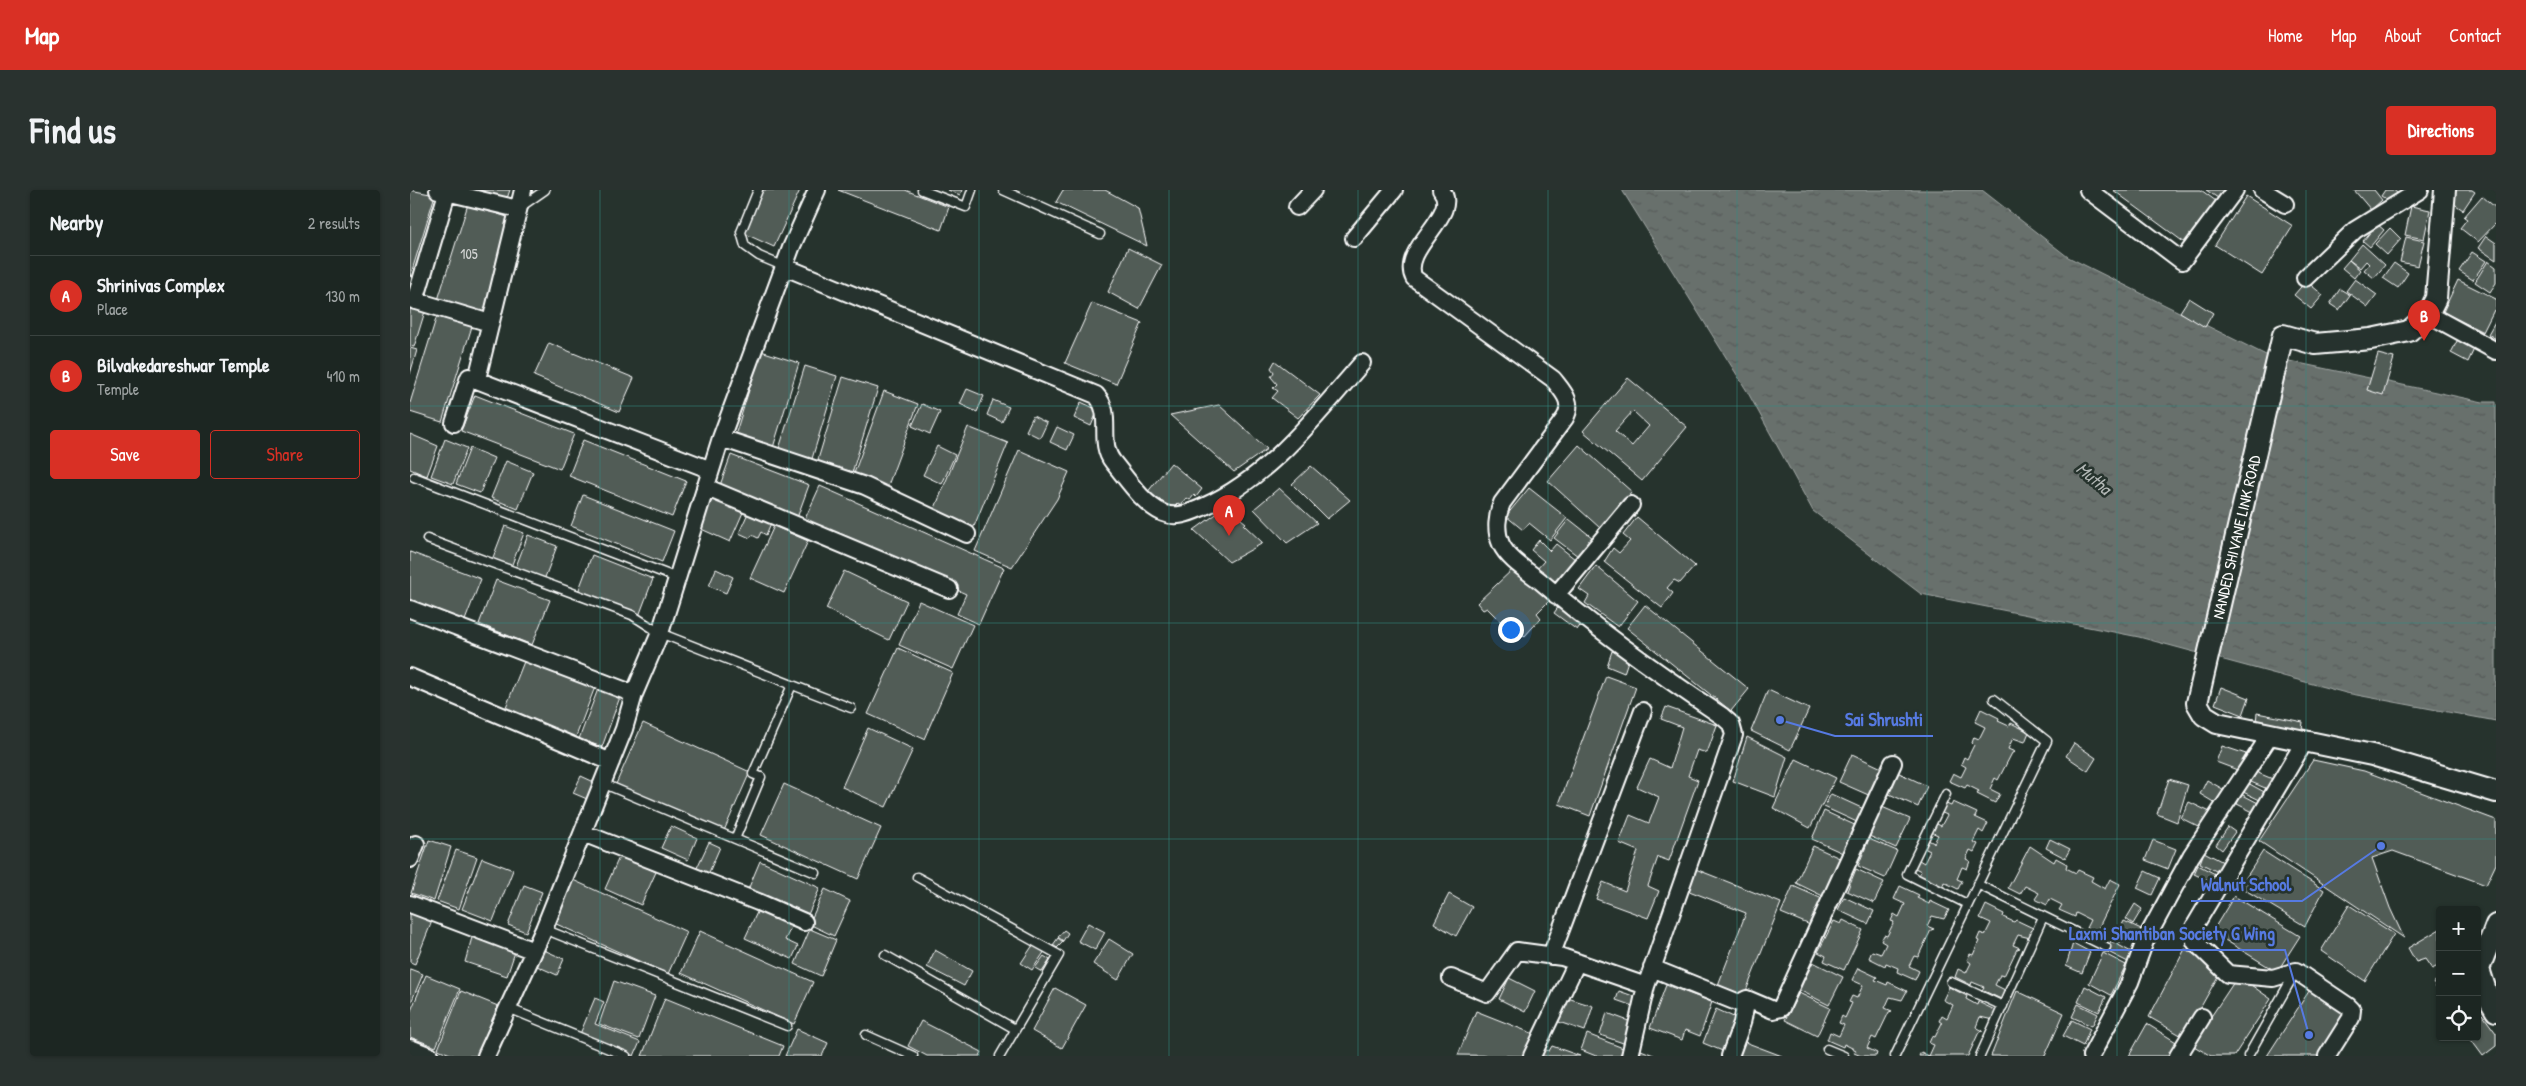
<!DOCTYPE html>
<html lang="en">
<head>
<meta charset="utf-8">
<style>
  :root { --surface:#1c2622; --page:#29322f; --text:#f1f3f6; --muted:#a0a5a5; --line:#3a4340; --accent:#d93025 }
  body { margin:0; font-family:"Patrick Hand",sans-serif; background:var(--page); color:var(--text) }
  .controls { position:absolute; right:15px; bottom:15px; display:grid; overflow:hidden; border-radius:5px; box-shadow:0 1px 4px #0004 }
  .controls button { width:45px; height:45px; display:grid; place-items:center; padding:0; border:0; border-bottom:1px solid var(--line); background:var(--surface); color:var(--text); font:25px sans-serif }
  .you { position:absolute; left:1100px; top:439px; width:18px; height:18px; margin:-12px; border:4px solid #fff; border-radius:50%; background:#1a73e8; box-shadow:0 0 0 8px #1a73e833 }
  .badge { display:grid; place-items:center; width:32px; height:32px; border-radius:50%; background:var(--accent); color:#fff; font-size:16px; font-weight:700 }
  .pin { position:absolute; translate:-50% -41px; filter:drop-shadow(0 1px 2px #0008) }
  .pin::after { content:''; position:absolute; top:26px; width:18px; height:15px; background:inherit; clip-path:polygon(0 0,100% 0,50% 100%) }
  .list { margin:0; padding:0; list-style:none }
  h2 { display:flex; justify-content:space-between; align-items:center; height:65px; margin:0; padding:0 20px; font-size:21px }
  h2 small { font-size:16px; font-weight:400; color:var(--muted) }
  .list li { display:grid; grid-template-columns:32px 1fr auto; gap:15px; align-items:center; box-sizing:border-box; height:80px; padding:0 20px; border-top:1px solid var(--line) }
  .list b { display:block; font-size:19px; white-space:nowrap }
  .list p { margin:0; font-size:16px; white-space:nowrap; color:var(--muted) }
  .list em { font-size:16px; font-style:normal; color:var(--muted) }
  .actions { display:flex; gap:10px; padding:15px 20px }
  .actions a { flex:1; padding:11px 0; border:1px solid var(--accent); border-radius:5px; text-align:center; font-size:18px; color:var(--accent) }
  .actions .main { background:var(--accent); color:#fff }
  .icon { flex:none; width:28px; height:28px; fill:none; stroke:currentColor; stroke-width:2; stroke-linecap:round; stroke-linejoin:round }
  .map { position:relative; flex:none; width:2086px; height:866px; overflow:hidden; border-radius:5px }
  header { display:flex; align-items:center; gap:30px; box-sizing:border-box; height:70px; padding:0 25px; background:var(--accent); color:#fff }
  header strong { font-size:24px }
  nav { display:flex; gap:28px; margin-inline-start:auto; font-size:18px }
  .intro { display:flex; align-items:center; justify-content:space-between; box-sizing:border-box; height:120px; padding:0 30px }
  h1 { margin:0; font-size:35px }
  .button { padding:12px 22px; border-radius:5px; background:var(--accent); color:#fff; font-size:18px; font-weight:700 }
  main { display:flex; gap:30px; padding:0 30px }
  aside { flex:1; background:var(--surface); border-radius:5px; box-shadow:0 1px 4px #0004 }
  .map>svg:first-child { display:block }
</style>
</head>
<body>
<header>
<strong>Map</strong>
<nav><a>Home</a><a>Map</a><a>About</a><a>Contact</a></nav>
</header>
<div class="intro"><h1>Find us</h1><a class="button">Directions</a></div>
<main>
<aside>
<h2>Nearby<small>2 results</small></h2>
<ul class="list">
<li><span class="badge">A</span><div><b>Shrinivas Complex</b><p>Place</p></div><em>130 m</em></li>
<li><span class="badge">B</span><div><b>Bilvakedareshwar Temple</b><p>Temple</p></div><em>410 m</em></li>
</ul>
<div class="actions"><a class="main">Save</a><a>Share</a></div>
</aside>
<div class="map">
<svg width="2086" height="866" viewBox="0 0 2086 866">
  <defs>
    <pattern id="water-ripples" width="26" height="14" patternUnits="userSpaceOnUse" patternTransform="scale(1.25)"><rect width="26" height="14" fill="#67706c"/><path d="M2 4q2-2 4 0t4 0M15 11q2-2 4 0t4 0" fill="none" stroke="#575a59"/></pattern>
  </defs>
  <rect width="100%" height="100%" fill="#26332d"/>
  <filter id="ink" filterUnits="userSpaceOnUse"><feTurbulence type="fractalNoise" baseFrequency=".02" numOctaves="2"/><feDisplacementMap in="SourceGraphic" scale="10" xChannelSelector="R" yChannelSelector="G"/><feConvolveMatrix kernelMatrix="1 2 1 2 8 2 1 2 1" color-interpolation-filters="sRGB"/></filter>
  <g filter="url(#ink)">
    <!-- water -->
    <path fill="url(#water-ripples)" stroke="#a4a9a7" d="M1212,0h360l86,67 202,100 213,45h13v319l-150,-28 -207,-56 -218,-43 -108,-83 -66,-120z"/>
    <!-- building -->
    <path fill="#515c57" stroke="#fff" fill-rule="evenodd" d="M0,0l25,5 -25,82z
      M51,0h49l-5,14z
      M351,0h39l-26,57 -33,-15z
      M428,0h67l44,17 -8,23z
      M538,0h14l-2,5z
      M653,0h42l33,18 9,38 -91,-44z
      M1703,0h88l15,11 -31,42z
      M1796,0h18l-6,8z
      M1944,0h20l8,10 -11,10z
      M1975,0h8l6,4 -6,10 -12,-8z
      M2041,0h21l3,2 -12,18 -17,-12z
      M1836,6l47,30 -31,49 -47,-30z
      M2072,6l14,12v15l-18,19 -18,-14 7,-9 -3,-2z
      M58,14l45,15 -31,98 -45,-14z
      M2001,16l19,4 -6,29 -19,-4z
      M1967,34l7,6 -14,17 -7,-6z
      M1980,38l11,11 -14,16 -12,-11z
      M2076,46l10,7v17l-18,-12z
      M1996,47l18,4 -6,25 -18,-4z
      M1952,54l23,21 -11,13 -10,-8 5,-6 -3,-3 -6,7 -11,-8z
      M718,58l34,17 -23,44 -31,-17z
      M2062,62l14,9 -13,19 -14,-9z
      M1939,70l11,10 -6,8 -12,-10z
      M2078,71l8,6v16l-6,9 -15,-10z
      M1984,73l14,10 -10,15 -15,-10z
      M1945,89l22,16 -9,12 -22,-16z
      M2048,90l38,19v12l-2,-1 -11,22 -40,-20z
      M1896,91l17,14 -12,14 -17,-14z
      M1930,99l10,6 -11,15 -9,-6z
      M1779,108l24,15 -8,14 -25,-15z
      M0,112l16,6 -12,39 -4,-1z
      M682,113l50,20 -26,61 -51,-21z
      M29,119l35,11 -32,102 -32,-10v-9z
      M2086,130v19l-8,-5z
      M2048,149l17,8 -7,15 -17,-9z
      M139,153l85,35 -15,34 -85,-36z
      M0,158l7,2 -7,24z
      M351,161l38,12 -27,88 -38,-12z
      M1968,164l16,4 -11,37 -16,-5z
      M865,171l45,34 -22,23 -26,-20 6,-7 -5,-3 4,-4 -6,-7 3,-5 -3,-4z
      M395,176l32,10 -26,86 -33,-10z
      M433,187l35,11 -27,88 -35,-10z
      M1218,188l59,49 -45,54 -59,-50zM1223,221l16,15 -17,20 -17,-15z
      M557,199l17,7 -7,16 -17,-8z
      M474,201l34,13 -32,87 -34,-12z
      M65,205l99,39 -14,35 -99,-38z
      M583,210l16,7 -7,15 -15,-7z
      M671,212l17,8 -7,16 -17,-8z
      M512,214l18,8 -10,22 -18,-8z
      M809,215l48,44 -33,23 -64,-57z
      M623,226l14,7 -7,15 -14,-7z
      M558,237l40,16 -35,86 -40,-16z
      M647,237l17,8 -7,15 -17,-8z
      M0,244l28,12 -11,30 -17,-7z
      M35,249l22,9 -14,36 -22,-8z
      M173,250l103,41 -14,36 -103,-41z
      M1169,255l53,47 -32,36 -52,-47z
      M527,256l18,9 -13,29 -19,-9z
      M60,258l24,10 -14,35 -24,-9z
      M609,260l50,22 -12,27 -45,68 -37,-16z
      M321,265l78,30 -12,33 -78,-30z
      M96,271l27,11 -15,37 -27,-11z
      M761,273l31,26 -6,8 -2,-2 -4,5 -3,-2 -6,7 -3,-2 -10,10 -22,-19z
      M901,276l39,34 -23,19 -35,-35z
      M410,296l184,82 -25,56 -22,-10 9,-20 -162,-73z
      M869,298l38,35 -30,20 -33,-34z
      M1119,298l38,30 -17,22 -21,-17 -6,7 -17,-14z
      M173,305l91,36 -12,31 -91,-36z
      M304,306l30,14 -14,32 -31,-14z
      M816,317l20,16 -2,2 19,18 -34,19 -35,-32z
      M338,323l23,10 -5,12 -5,-3 -3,6 -6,-3 -2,3 -11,-5z
      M1227,327l58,49 -15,17 -6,-3 -7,8 6,5 -11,15 -58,-46 9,-14 6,5 11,-12 -7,-6z
      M1159,329l24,19 -15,18 -24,-18z
      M95,336l19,7 -13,34 -19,-7z
      M364,336l34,15 -24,52 -34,-15z
      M118,345l29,11 -13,34 -29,-11z
      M1129,350l11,11 6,-7 19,15 -18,25 -20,-15 7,-8 -13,-11z
      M0,362l71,27 -17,44 -54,-21z
      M182,365l61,24 -14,37 -61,-24z
      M1186,376l42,35 -20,26 -33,-24 4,-7 -10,-7z
      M1104,378l35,33 -12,12 4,5 -17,19 -6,-6 -4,4 -27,-27 -4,2 -6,-7z
      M306,379l17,8 -7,16 -17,-7z
      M434,381l63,30 -18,39 -63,-31z
      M86,390l54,20 -18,45 -53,-21z
      M509,411l54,24 -20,44 -54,-24z
      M1151,413l23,17 -7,10 -23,-17z
      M1235,415l104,84 -18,22 -104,-83z
      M488,458l55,25 -29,66 -56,-25z
      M1202,461l17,7 -5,15 -17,-7z
      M115,469l70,28 -20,52 -71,-27z
      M1196,486l30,11 -46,129 -31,-12z
      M1811,497l28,11 -6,17 -28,-11z
      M188,499l22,8 -18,50 -23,-8z
      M1358,500l41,19 -19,41 -39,-19z
      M1256,517l51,18 -10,28 -10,-3 -9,26 10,4 -29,81 -11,-4 -10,29 11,5 -11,27 -52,-19 7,-17 22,9 13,-40 -19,-8 11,-28 19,8 10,-26 -22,-10 13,-28 20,9 12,-41 -21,-8z
      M1571,519l18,9 -1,3 11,5 2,-3 18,9 -4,10 -12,-4 -5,11 7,3 -3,1 -14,27 -3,-2 -5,11 10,5 -5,9 -18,-9 2,-3 -12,-6 -2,3 -16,-7 4,-8 8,4 5,-10 -5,-3 3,-7 3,2 7,-14 -2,-2 2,-6 5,2 6,-12 -10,-5z
      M1847,523l46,9 -1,8 -46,-8z
      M233,533l107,49 -27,61 -107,-49z
      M458,538l45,21 -27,58 -44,-20z
      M1337,547l40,20 -12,40 -42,-16z
      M1664,553l22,15 -8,13 -22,-15z
      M1812,556l24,8 -6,17 -24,-9z
      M1442,564l34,16 -13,27 -34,-15z
      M1386,569l40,19 -26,50 -37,-20z
      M1903,570l51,11 132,49v44l-10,21 -93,-34 -21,7 18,50 14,30 -145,-97z
      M1841,580l24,10 -5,10 -24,-10z
      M1487,582l30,14 -9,21 -31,-14z
      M171,586l13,6 -7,17 -14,-6z
      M1759,589l19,6 -11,37 -20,-8z
      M1797,590l21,12 -8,14 -20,-12z
      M1836,592l22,12 -4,8 -23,-11z
      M374,594l97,44 -23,51 -97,-44z
      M1421,604l35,16 -7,13 -35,-16z
      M1831,604l21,11 -5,9 -20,-10z
      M1543,612l24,11 -2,4 13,6 -5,10 -4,-3 -6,12 5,2 -4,8 -4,-2 -4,9 4,2 -3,8 -5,-2 -5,12 5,2 -4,8 -14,-7 -2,6 -24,-11 3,-6 -6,-3 4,-8 5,3 6,-12 -6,-3 4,-8 6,3 4,-8 -7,-3 4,-9 6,3 6,-11 -7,-3 4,-9 7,3z
      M1779,612l21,10 -7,17 -22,-11z
      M1472,617l28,12 -14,29 -27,-12z
      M1414,621l35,16 -12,28 -35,-16z
      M261,636l26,12 -9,22 -27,-12z
      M1818,637l7,5 -13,18 -6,-5z
      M1459,649l28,12 -12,27 -27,-12z
      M1640,649l20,10 -5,9 -19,-10z
      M19,650l22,7 -17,54 -23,-8z
      M1743,650l23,9 -8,20 -23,-9z
      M299,652l11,5 -13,30 -12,-5z
      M1403,656l31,14 -17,38 -31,-15z
      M1620,656l24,16 2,-4 11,6 -1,4 10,5 2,-3 15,7 -2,4 14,8 5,-10 10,5 -24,49 -10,-5 4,-8 -14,-7 -1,4 -16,-7 3,-5 -12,-6 -3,6 -12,-6 4,-6 -14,-7 -5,8 -12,-6z
      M46,660l21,7 -18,52 -22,-8z
      M1853,661l61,39 -19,36 -65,-39z
      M1794,662l21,11 -5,10 -20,-10z
      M210,665l36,17 -15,33 -36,-16z
      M72,668l31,12 -20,51 -31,-12z
      M350,671l60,27 -14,31 -59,-27z
      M1788,675l21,11 -4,8 -21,-10z
      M1283,678l88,35 -37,93 -26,-11 28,-72 -62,-24z
      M1446,679l28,13 -10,21 -27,-12z
      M1735,681l15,7 -8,17 -15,-7z
      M163,690l114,52 -19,42 -114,-51z
      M114,695l18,7 -16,40 -18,-7z
      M1383,696l34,15 -12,26 -34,-14z
      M1490,696l19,9 -2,3 12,6 1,-3 19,9 -5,9 -12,-3 -5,10 7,3 -3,1 -13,27 -4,-1 -5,10 10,5 -4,9 -18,-8 1,-4 -12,-5 -1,3 -16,-8 3,-7 9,3 5,-10 -5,-3 3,-6 3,1 7,-14 -3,-1 3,-7 5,3 6,-13 -11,-5z
      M415,699l25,12 -16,35 -25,-12z
      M1039,704l23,13 -16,29 -22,-13z
      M1824,706l66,40 -23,36 -65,-40z
      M1434,707l30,14 -6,13 -30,-14z
      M1725,714l7,5 -9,15 -7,-5z
      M1576,715l18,9 -1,3 11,5 2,-2 19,9 -5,9 -12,-3 -5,10 7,3 -3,1 -13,27 -4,-1 -5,10 10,5 -4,9 -19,-9 2,-3 -12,-5 -1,3 -16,-8 3,-8 8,4 5,-10 -4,-3 3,-6 3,1 6,-14 -2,-1 3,-7 5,2 6,-12 -11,-5z
      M1939,715l45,29 -29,47 -44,-30z
      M349,718l34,15 -8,17 13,6 -6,13 -47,-21z
      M0,722l22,9 -17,43 -5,-2z
      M1433,730l20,10 -19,40 -20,-9 2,-5 -8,-4 16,-31 7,3z
      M1714,731l17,8 -5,12 -10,-5 -3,7 -8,-3z
      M678,733l17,9 -10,18 -17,-9z
      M400,739l26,11 -15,36 -26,-12z
      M2030,739v39l-2,-2 -6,3 -7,-10 -9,3 -8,-14z
      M654,740l4,3 -5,8 -5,-4z
      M290,741l113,51 -19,42 -113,-51z
      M63,744l43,15 -9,27 -42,-14z
      M648,748l5,4 -6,6 -4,-3z
      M699,749l24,15 -15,26 -25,-16z
      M1701,751l22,12 -5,9 -22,-11z
      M1663,753l17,9 -8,21 -16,-7z
      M623,755l12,6 -13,19 -11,-7z
      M1775,759l36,22 -37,66 -35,-20z
      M134,760l20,9 -7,16 -20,-9z
      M525,760l37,21 -8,15 -37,-19z
      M1693,763l23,12 -15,30 -22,-12z
      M634,766l6,4 -8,12 -7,-4z
      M1403,772l30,15 -14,28 -30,-15z
      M1448,778l19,9 -2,3 12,5 1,-3 19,9 -5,9 -12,-3 -5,11 7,3 -3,1 -13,27 -4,-2 -5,11 10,5 -1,3h-15l-7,-3 2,-3 -12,-6 -1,3 -16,-7 3,-8 9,4 5,-11 -5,-2 3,-7 3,2 7,-15 -3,-1 3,-6 5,2 6,-13 -11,-5z
      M0,779l13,5 -13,31z
      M16,785l34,14 -24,58 -26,-10v-24z
      M1828,786l33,23 -37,57h-23l-19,-11z
      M1099,788l26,13 -10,21 -26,-13z
      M2030,788v16l-7,-11z
      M204,791l41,15 -16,43 -40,-15z
      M1256,795l46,17 -12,34 -15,-6 -3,10 -32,-12z
      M1675,796l21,11 -7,15 -21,-10z
      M1539,797l18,9 -1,3 11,6 1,-3 19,9 -4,9 -13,-3 -4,10 7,4 -4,1 -11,24h-49l2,-4 8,4 5,-11 -5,-2 3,-7 3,1 7,-14 -3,-2 3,-6 5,3 6,-13 -10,-5z
      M645,798l31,17 -24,43 -30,-17z
      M1901,798l40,25 -28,43h-56z
      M51,801l37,15 -21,50h-22l-17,-7z
      M1209,801l17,6 -3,9 -17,-6z
      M1607,801l47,22 -19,43h-54z
      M1389,803l31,15 -13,28 -32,-16z
      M1151,806l32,10 -8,25 -32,-11z
      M185,808l9,4 -9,22 45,18 -6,14 -54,-22z
      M255,808l118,48 -4,10h-137z
      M2067,812l5,8 -5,2z
      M1668,814l20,10 -6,12 -20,-9z
      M1306,819l22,10 -13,33 -22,-9z
      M1066,821l58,23 -8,22 -68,-1z
      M1197,823l27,10 -8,21 -26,-9z
      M2072,824l14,19v13l-13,10 -14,-19h8v-20z
      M1662,830l18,9 -7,17 -20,-10z
      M511,831l61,31 -2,4h-53l-19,-10z
      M1737,834l34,21 -6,11h-46z
      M387,839l31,14 -6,13h-37z
      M1177,844l36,14 -3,8h-24l-15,-6z
      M1335,852l37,14h-43z
      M1142,856l28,10h-42l3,-8 8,3z
      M1231,860l15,6h-16z"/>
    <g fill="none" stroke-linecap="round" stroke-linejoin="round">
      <!-- service casing -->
      <g stroke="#fff" stroke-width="11">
        <path id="service" d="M348,0l-17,42 4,14 14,10 26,11
          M512,0l44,17 6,-17
          M593,0l97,44
          M112,16l23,-16
          M4,287l263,101
          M17,349l205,76 28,18 191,75
          M192,593l214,90
          M1536,604l-39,80 60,30
          M325,649l26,-62 -8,-3 39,-89
          M507,687l142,78 -59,101
          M1567,694l129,63
          M134,739l243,97
          M475,765l130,74
          M1541,792l52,24
          M98,818l118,48
          M456,845l47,21
          M1417,859l17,7
          M1485,866l152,-315 -53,-42
          M1570,866l63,-139
          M1838,866l47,-83"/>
      </g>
      <!-- minor casing -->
      <g stroke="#fff" stroke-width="20">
        <path id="minor" d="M28,0l80,19
          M1031,0c21,24 -42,59 -27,88l139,101c10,13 21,23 12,39l-63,85c-5,12 -7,28 -1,41 7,15 25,26 38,36 58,50 120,94 183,136l9,8 3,11 -88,251
          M1678,0l94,71 53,-71
          M1852,0l23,14
          M887,17l16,-17
          M944,48l40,-48
          M375,77l311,128c18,19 1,47 17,67 14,17 30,42 50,51 14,6 28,-1 40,-6 67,-30 112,-90 159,-144
          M1895,88l50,-48 65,-40
          M0,109l80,24
          M5,111l32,-108
          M2018,124l68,37
          M67,189l46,-189
          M44,233l15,-46 242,93
          M311,248l144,48 102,48
          M295,297l244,102
          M1146,405l75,-90
          M0,419l224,85
          M0,487l201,85
          M1895,551l-111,186 1,15 33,32 45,4 23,-7 52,35 4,4 -1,8 -24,38
          M173,643l175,69 46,20
          M0,669l6,-15
          M0,714l124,47
          M1141,766l92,-245
          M1242,778l87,35 8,-4 26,11 8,-2 112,-245
          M1041,788l36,15 30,-42 45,6 84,29 -16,70
          M0,858l20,8
          M76,866l58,-127 80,-200 10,-35 26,-61 61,-195 70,-190 26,-58
          M1122,866l45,-94
          M1320,866l12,-33 5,-24
          M1681,866l39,-74 15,-41 46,-85 80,-122
          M1768,866l24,-39"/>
      </g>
      <!-- tertiary casing -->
      <g stroke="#fff" stroke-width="24">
        <path id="tertiary" d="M2035,0l-9,108 -8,16 -19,17 -38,8 -56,5 -32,-9 -86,368 7,12 13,8 155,32 124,37
          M2086,735l-17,44 9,28 8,14"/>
      </g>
      <!-- service -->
      <use href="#service" stroke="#26332d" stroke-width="8"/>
      <!-- minor -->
      <use href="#minor" stroke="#26332d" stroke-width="16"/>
      <!-- tertiary -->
      <use href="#tertiary" stroke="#26332d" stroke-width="20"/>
    </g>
  </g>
  <!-- grid -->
  <path fill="none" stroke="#338b84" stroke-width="1" stroke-opacity="0.55" d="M190,0v866M379,0v866M569,0v866M759,0v866M948,0v866M1138,0v866M1327,0v866M1517,0v866M1707,0v866M1896,0v866M0,216h2086M0,433h2086M0,649h2086"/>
  <g text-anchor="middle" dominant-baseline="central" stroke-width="5" stroke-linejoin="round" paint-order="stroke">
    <!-- number labels -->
    <g font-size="14" fill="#d4d6d5">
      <text x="59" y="63">105</text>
    </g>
    <!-- street labels -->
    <g font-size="16" fill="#fff" stroke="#26332d">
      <text transform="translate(1826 347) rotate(-77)">NANDED SHIVANE LINK ROAD</text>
    </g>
    <!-- water labels -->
    <g font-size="18" font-style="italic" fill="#b3b8b6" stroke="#26332d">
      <text transform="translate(1684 288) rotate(40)">Mutha</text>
    </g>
  </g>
  <!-- callouts -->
  <path fill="none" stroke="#567ae2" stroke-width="2" d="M1370 530L1425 546H1523M1971 656L1892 711H1781M1899 845L1875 760H1649"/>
  <g fill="#567ae2" stroke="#26332d" stroke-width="2">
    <circle cx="1370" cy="530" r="5"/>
    <circle cx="1971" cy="656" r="5"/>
    <circle cx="1899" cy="845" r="5"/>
  </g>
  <g font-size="18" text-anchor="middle" font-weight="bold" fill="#567ae2" stroke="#26332d" stroke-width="5" stroke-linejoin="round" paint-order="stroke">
    <text x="1474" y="536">Sai Shrushti</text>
    <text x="1836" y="701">Walnut School</text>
    <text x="1762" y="750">Laxmi Shantiban Society G Wing</text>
  </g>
</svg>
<div class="controls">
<button>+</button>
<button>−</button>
<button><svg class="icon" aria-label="locate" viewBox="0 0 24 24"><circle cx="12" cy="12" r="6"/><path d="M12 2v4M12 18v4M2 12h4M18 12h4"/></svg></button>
</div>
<div class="you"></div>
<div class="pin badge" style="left:819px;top:346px">A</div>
<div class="pin badge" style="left:2014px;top:151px">B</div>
</div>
</main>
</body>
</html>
